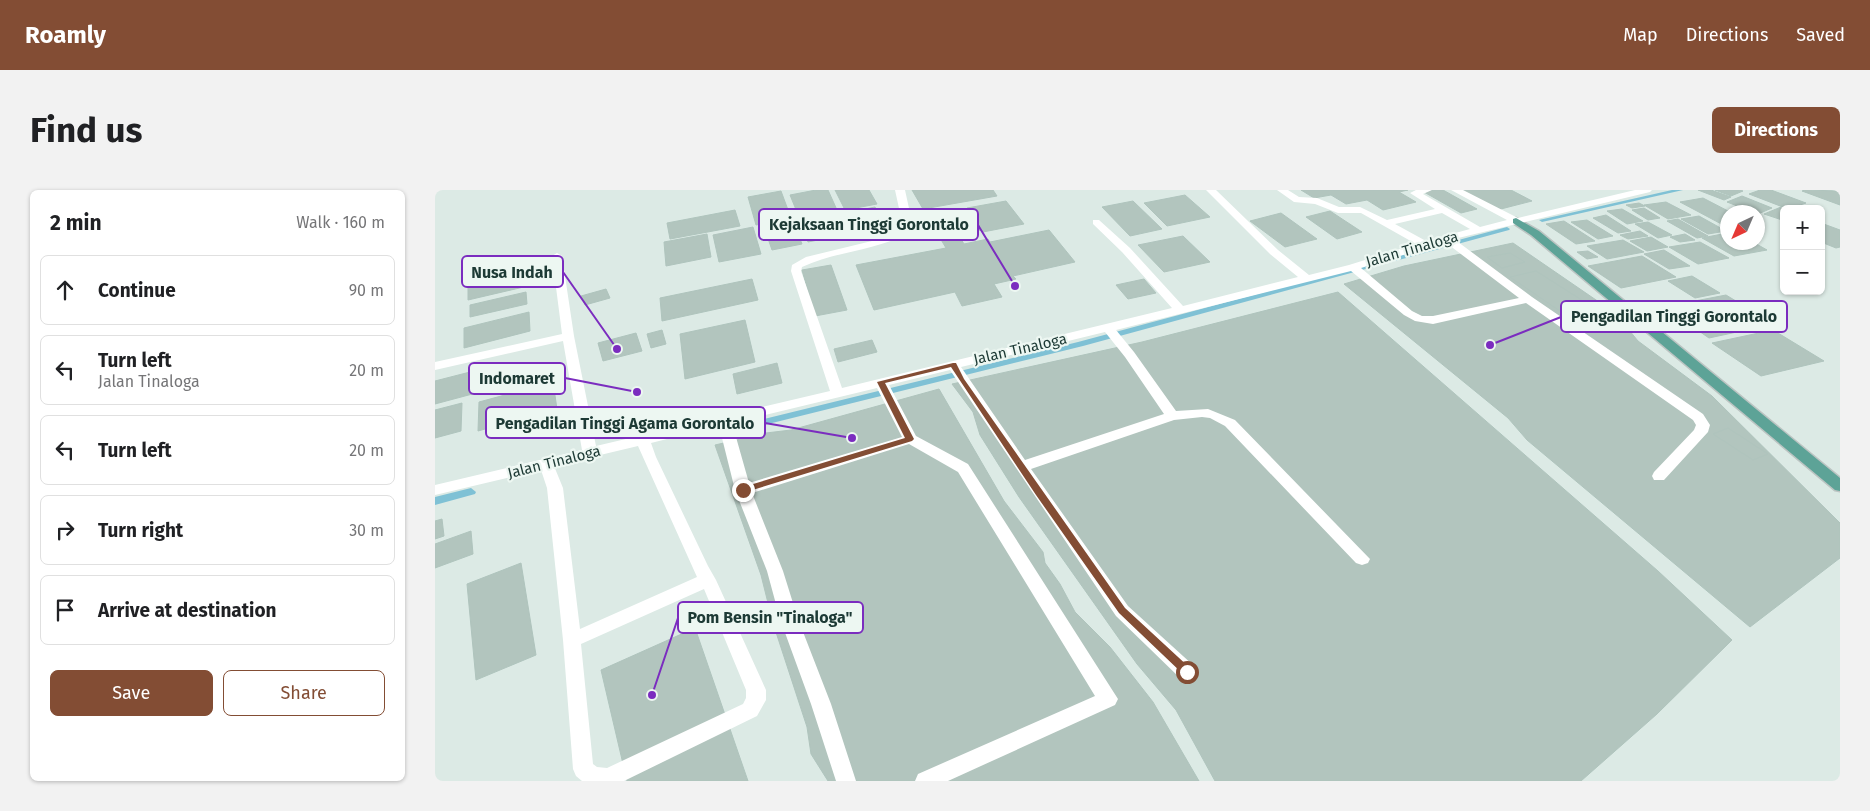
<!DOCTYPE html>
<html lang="en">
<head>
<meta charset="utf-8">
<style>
  :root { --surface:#fff; --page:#f2f2f2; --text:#202124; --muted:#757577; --line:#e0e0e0; --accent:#834d34 }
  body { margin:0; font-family:"Fira Sans",sans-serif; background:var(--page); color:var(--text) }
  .controls { position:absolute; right:15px; top:15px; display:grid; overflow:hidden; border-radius:8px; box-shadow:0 1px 4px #0004 }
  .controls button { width:45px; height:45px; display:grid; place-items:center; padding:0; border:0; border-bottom:1px solid var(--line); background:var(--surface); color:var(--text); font:25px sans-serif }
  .compass { position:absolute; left:1285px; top:15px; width:45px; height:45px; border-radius:50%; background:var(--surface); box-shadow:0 1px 4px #0004; rotate:224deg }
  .stop { position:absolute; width:15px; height:15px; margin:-11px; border:4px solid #834d34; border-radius:50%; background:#fff }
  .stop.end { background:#834d34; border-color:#fff; box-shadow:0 1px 5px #0008 }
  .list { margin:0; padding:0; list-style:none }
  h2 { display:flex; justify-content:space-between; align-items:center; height:65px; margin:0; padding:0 20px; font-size:21px }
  h2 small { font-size:16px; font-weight:400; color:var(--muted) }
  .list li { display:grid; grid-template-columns:32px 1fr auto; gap:15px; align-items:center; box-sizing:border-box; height:70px; margin:0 10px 10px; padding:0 10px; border:1px solid var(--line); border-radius:8px }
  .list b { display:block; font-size:19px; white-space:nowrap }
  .list p { margin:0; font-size:16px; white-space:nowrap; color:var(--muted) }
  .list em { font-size:16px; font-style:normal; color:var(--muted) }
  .actions { display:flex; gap:10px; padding:15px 20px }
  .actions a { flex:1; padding:11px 0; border:1px solid var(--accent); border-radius:8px; text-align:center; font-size:18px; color:var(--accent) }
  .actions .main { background:var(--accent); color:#fff }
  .icon { flex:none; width:28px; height:28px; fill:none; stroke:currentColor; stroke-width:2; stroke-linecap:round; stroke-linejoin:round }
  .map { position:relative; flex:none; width:1405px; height:591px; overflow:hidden; border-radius:8px }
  header { display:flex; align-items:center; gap:30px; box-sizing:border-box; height:70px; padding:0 25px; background:var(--accent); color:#fff }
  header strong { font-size:24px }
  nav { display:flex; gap:28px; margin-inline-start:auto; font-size:18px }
  .intro { display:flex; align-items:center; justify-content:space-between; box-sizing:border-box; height:120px; padding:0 30px }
  h1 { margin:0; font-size:35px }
  .button { padding:12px 22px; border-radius:8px; background:var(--accent); color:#fff; font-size:18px; font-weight:700 }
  main { display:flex; gap:30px; padding:0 30px }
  aside { flex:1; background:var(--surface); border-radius:8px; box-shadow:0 1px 4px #0004 }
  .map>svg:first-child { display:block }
</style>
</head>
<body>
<header>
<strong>Roamly</strong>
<nav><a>Map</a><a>Directions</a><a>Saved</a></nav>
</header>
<div class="intro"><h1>Find us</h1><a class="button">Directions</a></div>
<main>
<aside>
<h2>2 min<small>Walk · 160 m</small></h2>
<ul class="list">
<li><svg class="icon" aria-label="ahead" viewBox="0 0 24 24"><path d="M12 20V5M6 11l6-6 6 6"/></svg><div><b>Continue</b></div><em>90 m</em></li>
<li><svg class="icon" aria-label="left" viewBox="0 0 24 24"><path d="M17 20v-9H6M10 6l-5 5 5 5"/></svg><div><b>Turn left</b><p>Jalan Tinaloga</p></div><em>20 m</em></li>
<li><svg class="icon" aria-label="left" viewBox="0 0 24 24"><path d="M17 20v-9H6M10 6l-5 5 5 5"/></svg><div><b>Turn left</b></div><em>20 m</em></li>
<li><svg class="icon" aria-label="right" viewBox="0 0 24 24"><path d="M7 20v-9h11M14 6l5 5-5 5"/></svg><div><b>Turn right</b></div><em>30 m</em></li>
<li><svg class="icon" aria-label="arrive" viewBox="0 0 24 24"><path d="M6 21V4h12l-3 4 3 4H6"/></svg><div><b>Arrive at destination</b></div></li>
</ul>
<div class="actions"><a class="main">Save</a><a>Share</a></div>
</aside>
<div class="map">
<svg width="1405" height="591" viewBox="0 0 1405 591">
  <rect width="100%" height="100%" fill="#dceae5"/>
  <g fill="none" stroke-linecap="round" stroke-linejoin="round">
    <!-- stream -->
    <path fill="#7fc1d5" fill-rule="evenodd" d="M1237,0h11l-141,32 -3,-2z
      M1072,37l3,2 -1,1 -426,116 -376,93 -5,-3 5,-3 371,-91z
      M36,298l5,4 -1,2 -40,11v-8z"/>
  </g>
  <!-- building -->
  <path fill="#b2c5be" stroke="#afc4bd" d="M381,0h12l9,20 -38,7 -9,-22z
    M400,0h34l8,14 -32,6z
    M477,0h81l4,6 -74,13z
    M866,0h107l-9,2 17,10 -33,8 -16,-10 -21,4 -15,-9 -17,3z
    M999,0h9l34,19 -16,4 -37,-21z
    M1022,0h54l21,11 -35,9z
    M1263,0h13l20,7 -7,3z
    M1280,0h24l4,1 -12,5z
    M1325,0h11l35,13 -18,6 -39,-15z
    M1370,0l35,1v14l-38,-14z
    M346,1l10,27 -35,7 -8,-28z
    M750,5l25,22 -43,9 -23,-23z
    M1307,6l30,12 -14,6 -31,-12z
    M1268,8l27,14h-3v15l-47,-25z
    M571,11l18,23 -41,8 -2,-2 -23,4 6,10 24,-5 2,3 59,-12 26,32 -62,14 3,3 -22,5 8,13 -40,9 -7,-14 -81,18 -18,-45 90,-17 -6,-10 -10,2 -12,-23 40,-7 6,10 9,-2 -6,-10z
    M698,11l29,28 -32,7 -28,-29z
    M1231,12l25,13 -23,4 -24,-14z
    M1204,13l6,3 -13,2 -6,-3z
    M440,17l13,23 -30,6 -12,-23z
    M1346,17l4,2 -3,11 -18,-6z
    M1209,18l16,10 -12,2 -16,-10z
    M1187,19l21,12 -16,3 -20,-13z
    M300,20l5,16 -70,13 -3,-16z
    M895,21l32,21 -25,7 -31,-22z
    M846,23l36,26 -32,8 -35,-26z
    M399,24l10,21 -36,7 -9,-22z
    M1171,25l25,16 -13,2 -25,-15z
    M1264,26l27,15 -18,3 -27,-15z
    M1243,29l30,17 -11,2 -30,-17z
    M1152,30l26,16 -15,3 -27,-17z
    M1129,31l31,20 -19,3 -30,-20z
    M1213,32l24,13 -14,3 -23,-14z
    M1386,33l19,7v17l-4,1 -15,-6z
    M359,34l8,20 -30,6 -7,-20z
    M318,37l8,27 -42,8 -6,-27z
    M1205,41l8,5 -20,3 -8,-4z
    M1292,43v9h26l14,8 -33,6 -32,-18z
    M272,44l4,23 -45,9 -2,-24z
    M1250,44l10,6 -15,2 -10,-5z
    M748,46l27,26 -46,10 -26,-27z
    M1216,47l17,10 -21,4 -17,-10z
    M1188,50l21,12 -37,7 -20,-13z
    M1265,52l29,16 -31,6 -29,-17z
    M1078,53l102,70 23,28 74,55 128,127v35l-90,69 -223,-187 -19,-22 -164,-134 60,-18z
    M1229,60l26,16 -21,3 -25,-15z
    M1153,61l10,6 -11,2 -10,-7z
    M1075,63l15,9 -23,6 -15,-11z
    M1207,66l34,21 -55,11 -33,-22z
    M396,75l16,45 -32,6 -13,-46z
    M1101,81l74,47 -28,8 -72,-49z
    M92,83l1,13 -60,14v-14z
    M1257,86l28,17 -25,5 -27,-17z
    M317,89l6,21 -96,21 -2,-23z
    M709,89l12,14 -28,6 -12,-14z
    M171,99l4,9 -25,7 -4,-9z
    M91,102l1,12 -57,13v-12z
    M903,102l320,279 74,69 -75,74 -76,67h-366l-39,-71 -39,-46 -118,-167 -39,-62 -7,-23 -21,-28 190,-42z
    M1291,105l48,29 -65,14 -45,-31z
    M94,122l1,19 -66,17v-20z
    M310,130l10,42 -70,17 -5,-45z
    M227,140l4,14 -15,4 -4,-14z
    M1338,140l51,31 -63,15 -49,-33z
    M201,143l6,18 -39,10 -5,-18z
    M437,150l5,12 -39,10 -4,-13z
    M70,173l1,22 -71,19v-23z
    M342,173l5,20 -45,11 -4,-20z
    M118,192l4,27 -79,22 1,-29z
    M504,199l65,112 39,51 2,11 15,21 15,28 35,35 43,55 46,79h-371l-17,-27 -4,-27 -34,-104 -12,-48 -46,-130 51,-12 25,-3z
    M27,213l-1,28 -26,7v-28z
    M1293,238l40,26 -15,6 -40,-26z
    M7,329l2,17 -9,3v-18z
    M36,341l2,23 -38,14v-24z
    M86,373l15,92 -60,25 -9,-96z
    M260,438l53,153h-121l-26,-111z"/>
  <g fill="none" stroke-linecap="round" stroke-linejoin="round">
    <!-- major casing -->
    <g stroke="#bbc4c2" stroke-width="3">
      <path id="major" d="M1081,28l23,13 301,247v13l-5,-1 -304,-255 -18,-12v-4z"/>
    </g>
    <!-- minor -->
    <path fill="#fff" fill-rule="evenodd" d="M460,0h10l7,32 -3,11c-34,18 -73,18 -107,34l-1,4 41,117 330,-80 -50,-56 -29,-28v-4h6l31,28 53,58 115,-29 -28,-23 -64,-64h10l62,60 31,25 40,-10 67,-21 -55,-31h-23l-23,-9 -21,-2 -17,-12h11l11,7 18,1 22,9h21l27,13 48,-11 -25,-16 6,-3h16l-9,4 57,33 27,-7 -56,-30h12l55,28 117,-28h17l-2,2 -196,47 78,58 171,117 7,11 -2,7 -44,48h-10l-2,-4 2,-4 40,-42 2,-5 -3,-5 -167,-117 -93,21 -18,-3 -11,-6 -53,-44 -235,59 18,22 42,59 32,-2 27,11 135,139 -2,4 -6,2 -6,-2 -131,-137 -15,-8 -8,-1 -28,3 -143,49 97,137 66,60 2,6 -2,6 -7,2 -7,-2 -64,-62 -166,-246 -61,15 27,51 52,28 150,235 -3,6 -167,76h-33l3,-7 177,-78 -137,-224 -49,-28 -157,49 31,78 15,48 33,85 25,77h-20l-25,-77 -31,-85 -13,-48 -32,-81 -16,-64 -68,17 5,14 52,109 8,14 50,110v10l-9,16 -133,65h-42l-6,-5 -3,-7 -10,-129 -16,-152 -6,-18 -106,25v-10l147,-35 -19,-109 -128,29v-8l127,-28 -10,-78 5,-3 5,3 12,80 22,110 234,-55 -39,-120 1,-6 14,-8 70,-17 24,-11 2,-7zM1007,23l28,16 -44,12 -31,-17zM1010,52l74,56 -86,18h-11l-10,-5 -51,-43zM670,142l20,25 39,57 -139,46 -64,-93zM442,198l25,49 -153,46 -17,-60zM203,256l59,131 -117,52 -17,-141 -9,-22zM269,399l42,101v8l-3,6 -136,64 -10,-1 -4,-3 -12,-120z"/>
    <!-- major -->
    <use href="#major" fill="#5da397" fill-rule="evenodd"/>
  </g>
  <!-- route -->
  <path fill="#834d34" d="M518,173h3l8,16 161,229 66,61v6h-7l-65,-62 -83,-118 -85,-128 -66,16 29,56 -2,2 -166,51h-6v-4l165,-50 -28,-56z"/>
  <g text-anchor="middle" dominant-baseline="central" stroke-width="4.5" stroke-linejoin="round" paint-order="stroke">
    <!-- street labels -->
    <g font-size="15" fill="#1d3a35" stroke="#edf7f2">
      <text transform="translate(977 59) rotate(-16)">Jalan Tinaloga</text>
      <text transform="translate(585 159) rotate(-13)">Jalan Tinaloga</text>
      <text transform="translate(119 272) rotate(-14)">Jalan Tinaloga</text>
    </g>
  </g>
  <!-- callouts -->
  <path fill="none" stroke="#7b2cbf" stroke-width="2" d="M580 96L543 35M182 159L128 82M1055 155L1126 127M202 202L130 188M417 248L330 233M217 505L243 428"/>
  <g fill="#7b2cbf" stroke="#edf7f2" stroke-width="2">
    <circle cx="580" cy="96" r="5"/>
    <circle cx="182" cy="159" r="5"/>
    <circle cx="1055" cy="155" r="5"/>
    <circle cx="202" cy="202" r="5"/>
    <circle cx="417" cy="248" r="5"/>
    <circle cx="217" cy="505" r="5"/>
  </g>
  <g fill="#edf7f2" stroke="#7b2cbf" stroke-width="2">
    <rect x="324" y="19" width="219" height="31" rx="5"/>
    <rect x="27" y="66" width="101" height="31" rx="5"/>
    <rect x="1126" y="111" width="226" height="31" rx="5"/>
    <rect x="34" y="173" width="96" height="31" rx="5"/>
    <rect x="51" y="217" width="279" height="31" rx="5"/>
    <rect x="243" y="412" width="185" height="31" rx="5"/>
  </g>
  <g font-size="16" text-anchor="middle" font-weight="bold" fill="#1d3a35">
    <text x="434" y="40">Kejaksaan Tinggi Gorontalo</text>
    <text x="77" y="88">Nusa Indah</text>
    <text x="1239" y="132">Pengadilan Tinggi Gorontalo</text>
    <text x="82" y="194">Indomaret</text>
    <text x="190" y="239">Pengadilan Tinggi Agama Gorontalo</text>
    <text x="335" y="433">Pom Bensin "Tinaloga"</text>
  </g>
</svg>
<div class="controls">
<button>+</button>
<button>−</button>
</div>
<svg class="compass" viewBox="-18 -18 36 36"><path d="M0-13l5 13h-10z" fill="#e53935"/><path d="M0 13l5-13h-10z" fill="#757577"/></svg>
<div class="stop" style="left:752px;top:482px"></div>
<div class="stop end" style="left:308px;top:300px"></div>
</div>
</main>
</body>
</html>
